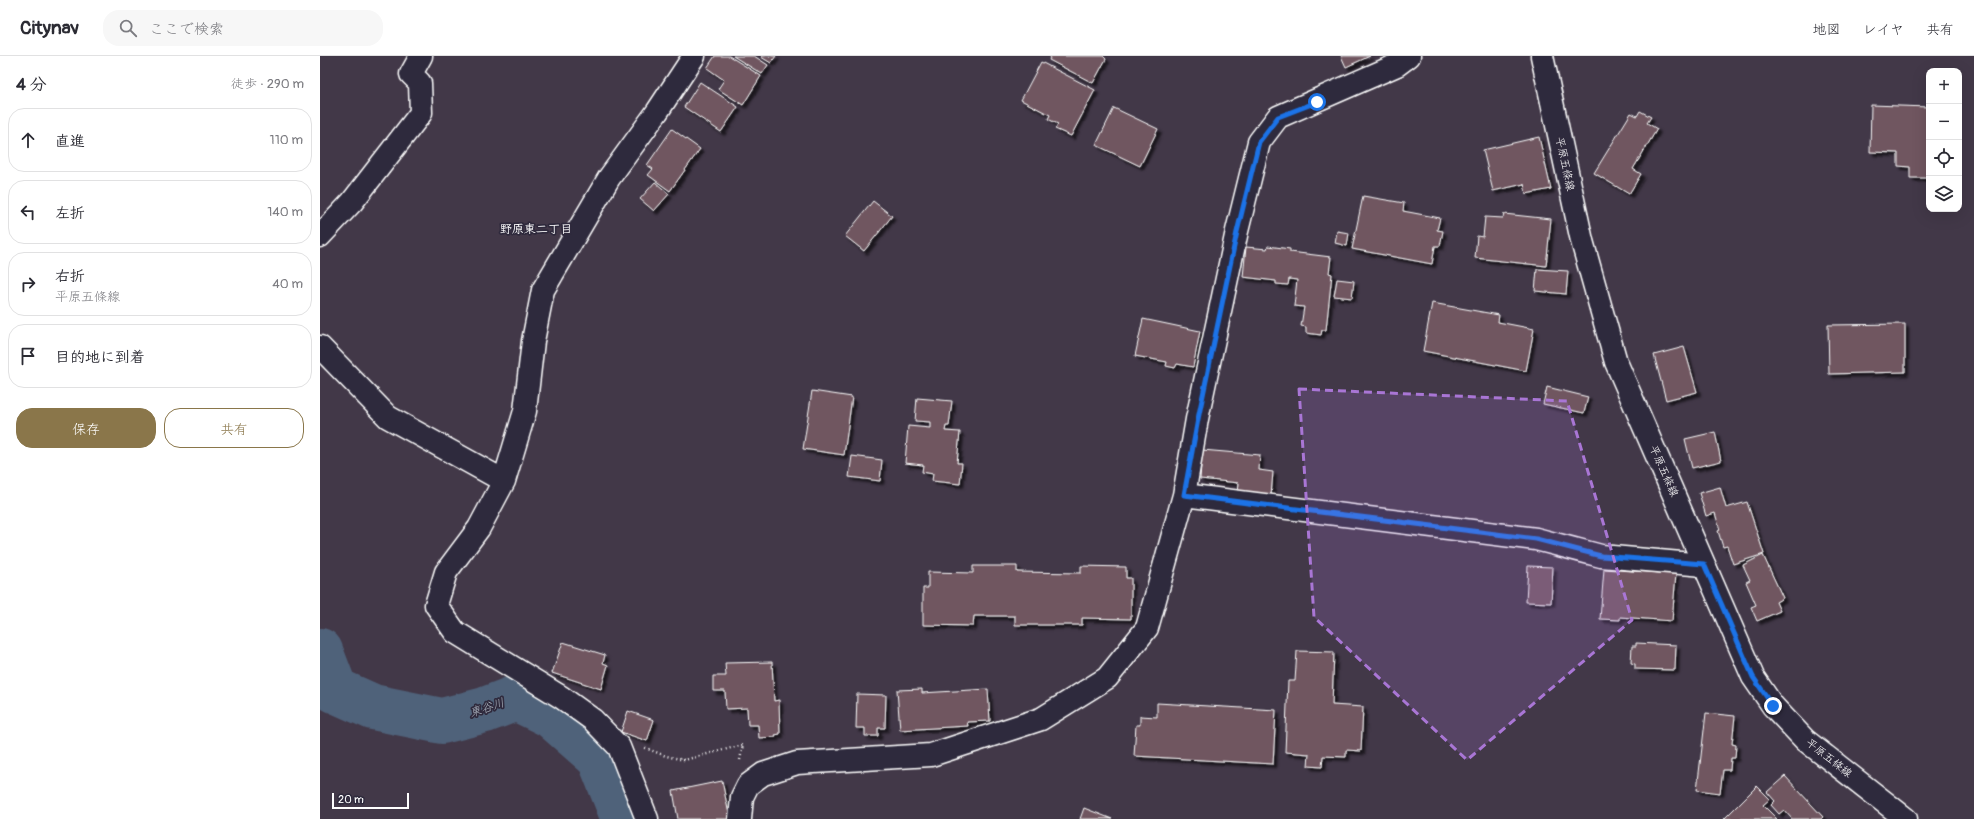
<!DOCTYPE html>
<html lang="ja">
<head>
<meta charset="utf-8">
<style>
  :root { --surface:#fff; --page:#f7f7f7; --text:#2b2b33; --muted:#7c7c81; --line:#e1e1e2; --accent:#8a764a }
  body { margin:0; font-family:Pangolin,"Klee One",sans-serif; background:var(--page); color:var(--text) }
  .controls { position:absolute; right:12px; top:12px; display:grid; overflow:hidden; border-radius:8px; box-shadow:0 4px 16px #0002 }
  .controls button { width:36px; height:36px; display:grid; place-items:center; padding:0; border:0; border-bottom:1px solid var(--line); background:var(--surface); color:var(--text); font:20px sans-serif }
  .scale { position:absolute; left:12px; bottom:10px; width:77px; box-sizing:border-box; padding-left:4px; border:2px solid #fff; border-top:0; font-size:11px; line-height:14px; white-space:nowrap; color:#fff; -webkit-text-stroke:3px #2f2a3d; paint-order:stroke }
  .stop { position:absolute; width:12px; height:12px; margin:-9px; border:3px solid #1a73e8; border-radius:50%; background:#fff }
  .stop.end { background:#1a73e8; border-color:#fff; box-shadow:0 1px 4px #0008 }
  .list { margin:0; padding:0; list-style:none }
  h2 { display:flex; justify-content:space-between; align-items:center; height:52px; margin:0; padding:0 16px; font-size:17px }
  h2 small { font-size:13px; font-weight:400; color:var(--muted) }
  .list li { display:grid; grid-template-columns:26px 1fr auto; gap:12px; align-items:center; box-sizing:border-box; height:64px; margin:0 8px 8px; padding:0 8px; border:1px solid var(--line); border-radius:16px }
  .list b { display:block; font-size:15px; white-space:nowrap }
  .list p { margin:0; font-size:13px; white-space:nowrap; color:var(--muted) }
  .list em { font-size:13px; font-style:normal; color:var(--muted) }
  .actions { display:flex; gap:8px; padding:12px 16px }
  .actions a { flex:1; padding:9px 0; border:1px solid var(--accent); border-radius:16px; text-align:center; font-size:14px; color:var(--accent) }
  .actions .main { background:var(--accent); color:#fff }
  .icon { flex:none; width:22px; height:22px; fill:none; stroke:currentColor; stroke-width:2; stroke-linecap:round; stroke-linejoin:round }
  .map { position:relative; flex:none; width:1654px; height:763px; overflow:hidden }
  header { display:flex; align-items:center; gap:24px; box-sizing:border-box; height:56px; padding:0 20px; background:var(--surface); border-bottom:1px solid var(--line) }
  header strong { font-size:19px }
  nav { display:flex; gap:22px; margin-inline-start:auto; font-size:14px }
  .search { width:280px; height:36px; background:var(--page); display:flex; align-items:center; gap:10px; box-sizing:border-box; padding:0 14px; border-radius:16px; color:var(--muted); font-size:15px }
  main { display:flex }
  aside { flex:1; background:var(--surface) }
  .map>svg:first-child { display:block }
</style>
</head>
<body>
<header>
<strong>Citynav</strong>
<div class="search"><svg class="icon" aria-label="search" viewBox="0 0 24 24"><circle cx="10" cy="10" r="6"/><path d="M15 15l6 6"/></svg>ここで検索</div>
<nav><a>地図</a><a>レイヤ</a><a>共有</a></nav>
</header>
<main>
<aside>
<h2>4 分<small>徒歩 · 290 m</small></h2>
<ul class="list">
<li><svg class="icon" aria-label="ahead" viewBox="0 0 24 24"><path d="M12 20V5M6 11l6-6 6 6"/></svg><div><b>直進</b></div><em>110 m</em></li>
<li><svg class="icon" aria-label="left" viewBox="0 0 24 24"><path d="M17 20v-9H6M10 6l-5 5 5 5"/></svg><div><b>左折</b></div><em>140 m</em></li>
<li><svg class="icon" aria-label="right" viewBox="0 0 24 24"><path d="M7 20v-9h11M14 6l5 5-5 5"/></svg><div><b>右折</b><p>平原五條線</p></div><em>40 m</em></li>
<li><svg class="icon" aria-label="arrive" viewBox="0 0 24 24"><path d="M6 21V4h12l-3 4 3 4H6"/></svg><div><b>目的地に到着</b></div></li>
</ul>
<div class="actions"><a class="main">保存</a><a>共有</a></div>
</aside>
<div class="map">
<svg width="1654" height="763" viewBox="0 0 1654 763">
  <defs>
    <filter id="shadow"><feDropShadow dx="3.5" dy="3.5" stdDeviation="1" flood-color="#0009"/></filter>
  </defs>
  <rect width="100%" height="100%" fill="#423848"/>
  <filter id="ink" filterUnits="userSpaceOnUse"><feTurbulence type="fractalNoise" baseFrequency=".025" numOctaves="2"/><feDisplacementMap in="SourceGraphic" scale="8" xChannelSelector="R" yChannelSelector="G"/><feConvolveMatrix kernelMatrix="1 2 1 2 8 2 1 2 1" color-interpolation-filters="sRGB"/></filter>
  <g filter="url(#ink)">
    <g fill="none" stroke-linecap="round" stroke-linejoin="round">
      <!-- river -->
      <path stroke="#4f627a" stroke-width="46" d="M0,595l15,39 38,17 69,14 43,-11 31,-12 35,17 49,43 24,61"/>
    </g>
    <!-- building -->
    <path fill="#6f5761" stroke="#fff" filter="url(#shadow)" d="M395,0h14l32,20 -18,29 -25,-16 6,-9 -17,-12z
      M413,0h21l14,9 -6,9z
      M442,0h14l-5,7 -10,-6z
      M731,0h52l3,3 -13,24 -44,-23z
      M1021,0h29l-24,11z
      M721,6l54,28 -24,46 -16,-7 3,-5 -10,-5 2,-4 -29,-15z
      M380,26l38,25 -17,25 -37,-25z
      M1551,49l58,2v71h-19v-11l-12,-1v-13l-28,-1z
      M794,52l44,21 -18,37 -44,-21z
      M1320,55l11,6 -4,6 10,6 -24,40 8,5 -12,20 -35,-21 37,-60 6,3z
      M352,73l28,20 -30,42 -22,-16 5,-6 -6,-4z
      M1219,81l12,52 -25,5 -2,-10 -31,7 -10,-41z
      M335,126l14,12 -15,17 -14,-12z
      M1043,140l41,7 -1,8 37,7 -3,12 6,1 -3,15h-5l-3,18 -80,-15z
      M553,145l19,15 -28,35 -19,-15z
      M1184,158l47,5 -5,47 -71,-8 2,-22 6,1 2,-20 18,1z
      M1017,175l12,2 -2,13 -12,-3z
      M948,190l22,3v3l41,5 -2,16 3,1 -6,56h-4l-1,5 -15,-2v-6l-5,-1 3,-19 -10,-1 3,-26 -8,-1 -1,6 -12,-1v-3l-33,-4 3,-30 21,2z
      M1217,213l31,2 -2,23 -31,-3z
      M1017,223l17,2 -2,17 -18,-2z
      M1112,247l67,12 -1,7 36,7 -8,42 -103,-20z
      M823,263l57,12 -7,36 -16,-3 -2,4 -9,-2 1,-4 -32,-6z
      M1585,268v48l-76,2 -1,-49z
      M1364,291l13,45 -31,8 -12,-45z
      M1227,331l41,10 -4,16 -41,-9z
      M492,335l40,6 -8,58 -41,-6z
      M597,342l35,3 -3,25h-3l-1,5 15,1 -3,31h5l-2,21 -28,-3 1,-7 -11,-2 1,-7 -18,-2 3,-37 22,2v-6l-15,-1z
      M1395,376l6,29 -29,7 -7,-29z
      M882,394l58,5 -1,15 14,2 -2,24 -33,-3 1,-10 -39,-4z
      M532,400l30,4 -2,21 -31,-4z
      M1400,431l6,21 21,-6 17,52 -31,10 -6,-18 -4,1 -5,-16 2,-1 -5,-17 -9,3 -7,-23z
      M1443,499l20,43 -7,4 4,9 -23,10 -6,-14 5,-2 -10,-23 4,-2 -7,-15z
      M653,510h44v6l64,1v-7l45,1v11h5v41l-49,-1v7h-67v-9h-41l-1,10 -50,-1v-37h5v-16l45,1z
      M1208,510l25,1 -2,36 -25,-1z
      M1284,513l72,5 -4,47 -52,-4v3l-20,-1z
      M243,586l42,13 -2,8 5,2 -7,24 -49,-16z
      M1316,587l40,2 -1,25 -40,-1v-5l-4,-1 1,-17h4z
      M977,595l37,1 -2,53 31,2 -2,44 -15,-1v7l-23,-1 -1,11 -14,-1 1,-12 -24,-2 3,-71h7z
      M452,606l2,39 5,-1 1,34 -5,1 1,2 -17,1 -1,-13h-10l-1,-17 -21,1 -1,-18h-12v-15h13l-1,-13z
      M602,633v4l66,-4 2,32 -23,1 1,4 -68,4 -3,-40z
      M537,638l29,1 -1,33h-7v8h-13v-8h-9z
      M837,647l119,7 -3,54 -139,-8 2,-31h4v-9l17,1z
      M308,655l26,9 -7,21 -26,-9z
      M1386,657l29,3 -3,28 4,1 -1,13h-4l-1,12h-7l-3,23 -23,-3z
      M1465,720l38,41 -2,2h-29l-8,-9 -5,4 -8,-9 4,-4 -8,-9z
      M402,725l8,38h-52l-5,-28z
      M1437,730l13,13 -7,6 14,14h-53z
      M764,752l28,11h-32z"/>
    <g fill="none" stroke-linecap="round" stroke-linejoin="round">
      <!-- minor casing -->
      <g stroke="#fff" stroke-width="25">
        <path id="minor" d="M0,180l32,-34 69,-89 -1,-30 -9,-9 10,-18
          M0,291l68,70 116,64
          M864,439l352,44 65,17 103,9
          M327,763l-28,-72 -26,-27 -32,-23 -106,-65 -19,-27 10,-33 33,-44 25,-47 21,-70 8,-70 10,-51 66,-112 48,-66 37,-56
          M420,763l2,-22 6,-12 15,-11 34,-11 134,-8 110,-36 66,-41 40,-50 37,-133 13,-76 40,-188 22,-89 19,-25 119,-52 12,-9"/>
      </g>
      <!-- secondary casing -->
      <g stroke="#fff" stroke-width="25">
        <path id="secondary" d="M1222,0l40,185 34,121 137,315 20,29 32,34 101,79"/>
      </g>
      <!-- path -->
      <path stroke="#fff" stroke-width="2.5" stroke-dasharray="1 3" stroke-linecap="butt" d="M325,692l21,8 18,4 59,-15 -3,15"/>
      <!-- minor -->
      <use href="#minor" stroke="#2f2a3d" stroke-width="22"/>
      <!-- secondary -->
      <use href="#secondary" stroke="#2f2a3d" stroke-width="22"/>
    </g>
  </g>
  <g fill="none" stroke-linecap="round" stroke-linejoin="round" filter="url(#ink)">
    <!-- route -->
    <path stroke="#1a73e8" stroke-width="5" d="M997,46l-39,15 -19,25 -22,90 -39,187 -14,76 352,44 65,17 103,8 49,113 20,29"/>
  </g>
  <!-- marked area -->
  <path fill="#a976d5" fill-opacity="0.2" stroke="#a976d5" stroke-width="3" stroke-dasharray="8 5" stroke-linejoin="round" d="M979,333l268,12 65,219 -165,140 -153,-143z"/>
  <g text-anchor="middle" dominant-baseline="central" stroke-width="3.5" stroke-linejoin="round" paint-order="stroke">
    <!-- street labels -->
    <g font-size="11" fill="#fff" stroke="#2f2a3d">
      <text transform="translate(1245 108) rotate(78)">平原五條線</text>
      <text transform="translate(1344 415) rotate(66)">平原五條線</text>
      <text transform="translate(1509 702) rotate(38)">平原五條線</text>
    </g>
    <!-- neighbourhood labels -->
    <g font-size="12" font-weight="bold" fill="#fff" stroke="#2f2a3d">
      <text x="216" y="173">野原東二丁目</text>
    </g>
    <!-- water labels -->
    <g font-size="12" font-style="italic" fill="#b0b8c3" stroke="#2f2a3d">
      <text transform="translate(167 652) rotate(-18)">東谷川</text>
    </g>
  </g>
</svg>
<div class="controls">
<button>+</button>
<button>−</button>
<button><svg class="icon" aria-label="locate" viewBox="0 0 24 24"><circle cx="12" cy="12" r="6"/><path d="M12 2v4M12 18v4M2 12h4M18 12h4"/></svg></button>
<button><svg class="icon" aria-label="layers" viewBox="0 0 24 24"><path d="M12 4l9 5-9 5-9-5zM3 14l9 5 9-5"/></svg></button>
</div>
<div class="scale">20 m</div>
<div class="stop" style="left:997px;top:46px"></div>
<div class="stop end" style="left:1453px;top:650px"></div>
</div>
</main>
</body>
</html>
